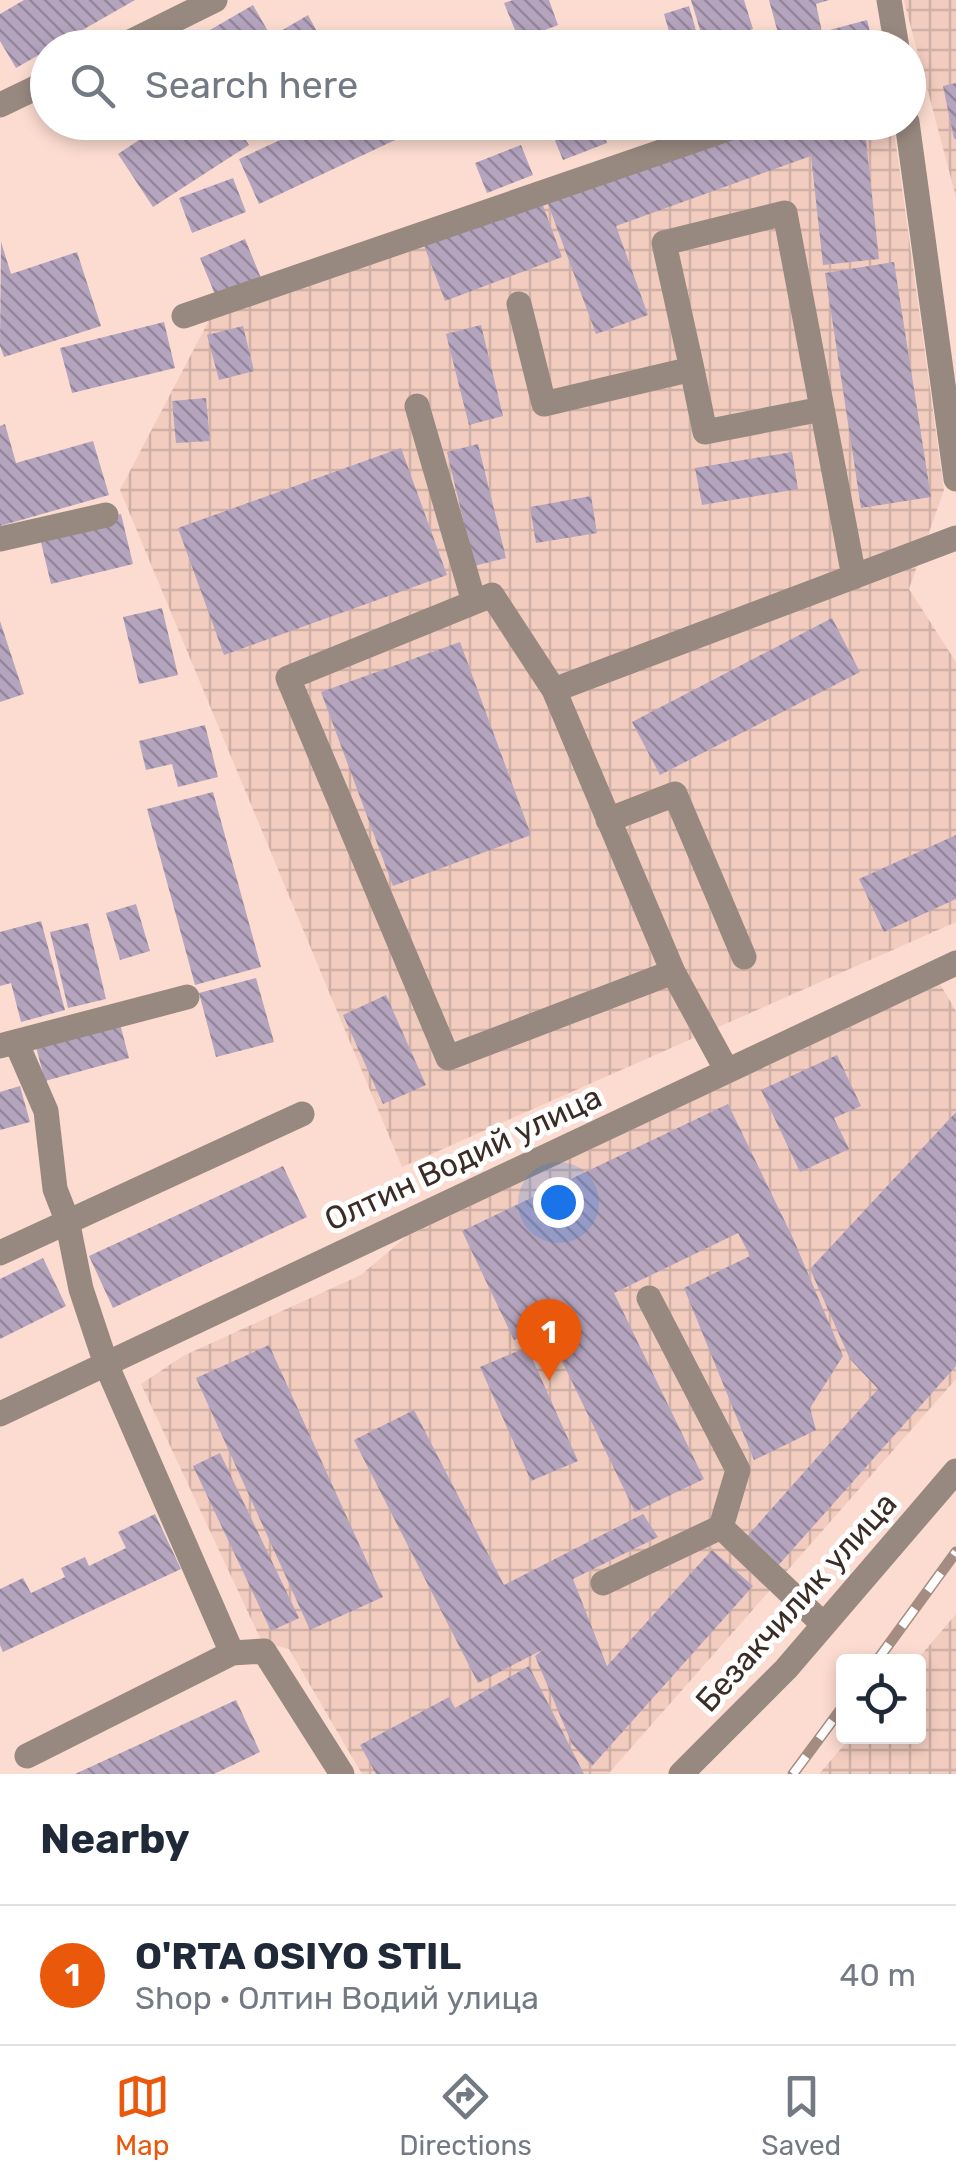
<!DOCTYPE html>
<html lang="en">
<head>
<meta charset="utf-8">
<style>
  :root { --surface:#fff; --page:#f6f6f7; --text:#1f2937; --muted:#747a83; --line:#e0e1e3; --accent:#ea580c }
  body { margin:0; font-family:Rubik,sans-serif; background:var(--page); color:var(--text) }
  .controls { position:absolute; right:30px; bottom:30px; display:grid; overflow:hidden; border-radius:10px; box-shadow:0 5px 15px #0003 }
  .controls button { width:90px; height:90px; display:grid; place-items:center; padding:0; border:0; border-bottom:2px solid var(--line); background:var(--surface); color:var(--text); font:50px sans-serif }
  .you { position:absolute; left:558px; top:1202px; width:35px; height:35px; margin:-25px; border:8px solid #fff; border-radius:50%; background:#1a73e8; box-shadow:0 0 0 15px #1a73e833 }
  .badge { display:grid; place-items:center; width:65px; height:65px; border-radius:50%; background:var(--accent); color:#fff; font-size:32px; font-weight:700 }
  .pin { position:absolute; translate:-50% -82px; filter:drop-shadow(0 2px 5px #0008) }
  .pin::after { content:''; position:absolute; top:52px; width:35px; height:30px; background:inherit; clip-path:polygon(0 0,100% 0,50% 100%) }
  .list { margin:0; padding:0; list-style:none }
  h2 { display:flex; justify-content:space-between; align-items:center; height:130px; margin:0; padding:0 40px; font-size:42px }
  h2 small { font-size:32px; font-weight:400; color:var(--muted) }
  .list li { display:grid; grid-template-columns:65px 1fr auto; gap:30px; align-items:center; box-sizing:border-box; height:140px; padding:0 40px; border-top:2px solid var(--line) }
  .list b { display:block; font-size:38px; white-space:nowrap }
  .list p { margin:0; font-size:32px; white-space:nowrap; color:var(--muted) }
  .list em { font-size:32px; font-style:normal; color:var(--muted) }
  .icon { flex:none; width:55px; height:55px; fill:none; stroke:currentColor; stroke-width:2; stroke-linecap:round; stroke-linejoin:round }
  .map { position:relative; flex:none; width:956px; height:1774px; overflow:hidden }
  .search { position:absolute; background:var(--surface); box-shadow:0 5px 15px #0003; left:30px; right:30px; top:30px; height:110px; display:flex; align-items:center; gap:25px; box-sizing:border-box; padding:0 35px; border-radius:55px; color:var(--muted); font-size:38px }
  .sheet { height:270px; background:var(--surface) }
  nav { display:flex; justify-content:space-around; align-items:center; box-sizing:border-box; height:140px; border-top:2px solid var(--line); background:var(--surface); font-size:28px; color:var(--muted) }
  nav a { display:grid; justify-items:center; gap:5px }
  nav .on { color:var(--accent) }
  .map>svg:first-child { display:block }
</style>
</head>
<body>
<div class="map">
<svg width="956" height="1774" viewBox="0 0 956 1774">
  <defs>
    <pattern id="industrial-grid" width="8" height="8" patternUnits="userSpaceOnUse" patternTransform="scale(2.5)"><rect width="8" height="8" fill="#f2ccbf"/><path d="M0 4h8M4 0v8" fill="none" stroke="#d0afa4"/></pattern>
    <pattern id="building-back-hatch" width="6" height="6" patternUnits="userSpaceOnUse" patternTransform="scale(2.5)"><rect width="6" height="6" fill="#b5a4be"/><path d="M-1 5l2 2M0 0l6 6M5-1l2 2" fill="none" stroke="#94869a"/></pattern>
  </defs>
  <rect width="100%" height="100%" fill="#fcdcd0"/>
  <!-- industrial -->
  <path fill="url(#industrial-grid)" d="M904,0h52v197l-51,-192z
    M753,123h140l51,367 -35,99 47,73v260l-554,245 -282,-677 96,-183z
    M940,984l16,27v368l-348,395h-246l-73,-125 -27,-7 -121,-258 42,-28 178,-81 46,-39z
    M956,1614v160h-137l32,-37 67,-1v-74l-2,-1z"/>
  <!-- building -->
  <path fill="url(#building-back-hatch)" d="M24,0h111l-119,68 -16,-27v-27z
    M513,0h36l9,25 -31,12 4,11h-30l18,-8 -15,-37z
    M691,0h53l9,29 -49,14z
    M769,0h60l-13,4 6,28 45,-12 7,28h-92z
    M253,5l16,28 -26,15h-64z
    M689,6l12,42h-27l-10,-34z
    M308,15l18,33h-51l-6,-10z
    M956,83v56h-2l-11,-53z
    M166,122h68l15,23 -96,62 -35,-53z
    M319,122h86l5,11 -151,71 -20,-45z
    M572,122h27l8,21 -44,17 -12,-29z
    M603,122h56v1l-50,17z
    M762,122h102l15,137 -56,6 -12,-109 -195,70 32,89 -52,19 -49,-133z
    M521,145l12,30 -46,18 -12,-30z
    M233,178l13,34 -54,21 -13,-35z
    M541,200l21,57 -117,44 -22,-58z
    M245,239l16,39 -45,19 -16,-39z
    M1,242l10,32 66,-22 24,74 -97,31 -4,-11z
    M894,262l37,235 -70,11 -36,-235z
    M164,322l11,46 -103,25 -12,-45z
    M481,325l22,91 -34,9 -23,-91z
    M243,326l11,45 -35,9 -12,-45z
    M206,398l4,43 -34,2 -4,-42z
    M5,424l11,39 77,-22 16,54 -109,31v-100z
    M478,444l28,114 -32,8 -27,-114z
    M401,448l46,127 -223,80 -46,-127z
    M792,452l6,37 -96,16 -7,-37z
    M591,496l6,37 -61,10 -6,-36z
    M121,514l12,50 -82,20 -12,-50z
    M162,608l16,67 -39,9 -16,-67z
    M832,618l28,54 -200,103 -28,-53z
    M0,621l24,73 -24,8z
    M460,642l71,193 -138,51 -72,-194z
    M205,725l13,52 -40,10 -6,-23 -26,6 -7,-29z
    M213,792l48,175 -66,18 -48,-176z
    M956,835v64l-72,33 -25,-53z
    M136,904l14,47 -30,9 -14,-47z
    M41,921l24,89 -44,12 -10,-39 -11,3v-54z
    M88,923l18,76 -38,9 -18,-76z
    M256,978l18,64 -58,15 -17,-64z
    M386,995l40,90 -43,19 -40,-89z
    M119,1020l10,38 -84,23 -10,-38z
    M837,1055l24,51 -27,12 15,31 -49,23 -39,-82z
    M20,1086l10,36 -30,8v-38z
    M728,1104l64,132 51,120 -33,52 6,22 -62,30 -70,-172 66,-32 -12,-23 -124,60 90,186 -69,33 -90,-186 -31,14 -52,-109z
    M956,1112v254l-181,203 -32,-28 135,-152 -28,-30 -40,-90z
    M283,1166l24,51 -194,91 -24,-52z
    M43,1258l23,48 -66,33v-60z
    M269,1345l114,252 -73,33 -114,-252z
    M527,1347l51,114 -47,20 -51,-114z
    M414,1410l90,175 139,-71 15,23 -85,42 34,87 105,-116 41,36 -161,180 -20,-22 -37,-88 9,-7 -66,34 -124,-243z
    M220,1453l79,165 -28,13 -78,-165z
    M155,1514l26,55 -178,83 -3,-7v-56l23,-11 8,15 34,-16 -4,-9 24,-11 4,9 37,-18 -8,-16z
    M529,1666l55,108h-208l-16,-29 89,-48 6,11z
    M236,1700l24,52 -46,22h-139z"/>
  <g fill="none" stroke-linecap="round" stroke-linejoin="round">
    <!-- minor -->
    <path stroke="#988980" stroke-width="25" d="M889,0l8,48
      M118,48l97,-48
      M0,105l48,-23
      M907,122l49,357
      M519,304l25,100 148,-35 -28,-126 121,-30 69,364
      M184,316l564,-194
      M692,369l13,63 117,-23
      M417,406l57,196
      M0,539l106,-24
      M492,595l62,95 119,282 -225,86 -160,-380z
      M554,690l402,-152
      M608,820l67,-26 69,163
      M673,972l53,97
      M16,1042l30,69 9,78 12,31 14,69 25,75 126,289 32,-2 78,123
      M0,1046l187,-49
      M0,1253l302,-139
      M649,1298l89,172 -17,57
      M0,1414l956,-451
      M603,1583l118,-56 103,98
      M27,1756l205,-103
      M681,1774l105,-105 170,-198"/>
    <!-- rail casing -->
    <g stroke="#a48c83" stroke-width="11">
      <path id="rail" d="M876,1662l80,-110
        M793,1774l51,-69"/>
    </g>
    <!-- rail -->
    <use href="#rail" stroke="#fff" stroke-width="8" stroke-dasharray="22" stroke-linecap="butt"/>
  </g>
  <g text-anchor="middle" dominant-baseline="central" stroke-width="10" stroke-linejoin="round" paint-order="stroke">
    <!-- street labels -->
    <g font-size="32" fill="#3b2c26" stroke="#fff">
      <text transform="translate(463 1158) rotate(-25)">Олтин Водий улица</text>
      <text transform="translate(796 1602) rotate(-48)">Безакчилик улица</text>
    </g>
  </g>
</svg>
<div class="controls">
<button><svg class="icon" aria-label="locate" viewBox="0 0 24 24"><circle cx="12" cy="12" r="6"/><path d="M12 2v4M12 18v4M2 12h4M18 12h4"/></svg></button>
</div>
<div class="you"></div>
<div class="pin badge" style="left:549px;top:1381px">1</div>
<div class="search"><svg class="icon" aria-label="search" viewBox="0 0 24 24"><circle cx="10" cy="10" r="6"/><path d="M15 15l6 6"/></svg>Search here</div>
</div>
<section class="sheet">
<h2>Nearby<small></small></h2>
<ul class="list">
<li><span class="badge">1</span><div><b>O'RTA OSIYO STIL</b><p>Shop · Олтин Водий улица</p></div><em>40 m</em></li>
</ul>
</section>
<nav>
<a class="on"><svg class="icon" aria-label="map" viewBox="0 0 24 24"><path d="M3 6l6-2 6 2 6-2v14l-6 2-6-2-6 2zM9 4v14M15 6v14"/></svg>Map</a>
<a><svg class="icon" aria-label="directions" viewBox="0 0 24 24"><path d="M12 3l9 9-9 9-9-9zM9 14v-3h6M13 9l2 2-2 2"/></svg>Directions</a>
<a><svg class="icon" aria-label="saved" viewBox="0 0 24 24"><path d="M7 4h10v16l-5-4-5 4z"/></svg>Saved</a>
</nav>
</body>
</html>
